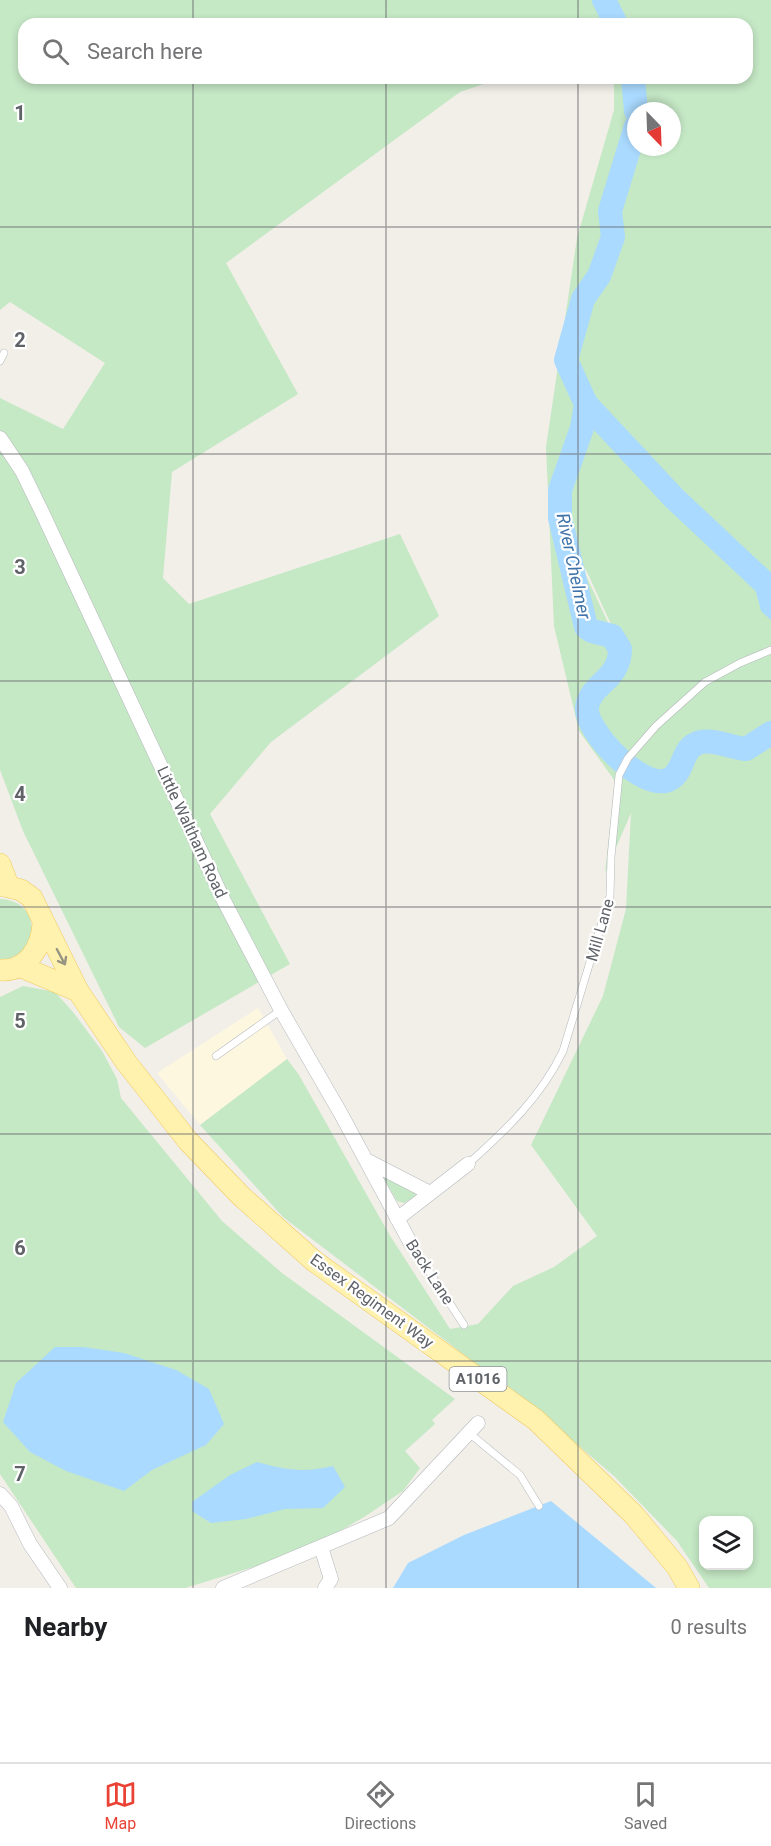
<!DOCTYPE html>
<html lang="en">
<head>
<meta charset="utf-8">
<style>
  :root { --surface:#fff; --page:#f2f2f2; --text:#202124; --muted:#757577; --line:#e0e0e0; --accent:#ea4335 }
  body { margin:0; font-family:Roboto,sans-serif; background:var(--page); color:var(--text) }
  .controls { position:absolute; right:18px; bottom:18px; display:grid; overflow:hidden; border-radius:12px; box-shadow:0 3px 9px #0003 }
  .controls button { width:54px; height:54px; display:grid; place-items:center; padding:0; border:0; border-bottom:2px solid var(--line); background:var(--surface); color:var(--text); font:30px sans-serif }
  .compass { position:absolute; left:627px; top:102px; width:54px; height:54px; border-radius:50%; background:var(--surface); box-shadow:0 3px 9px #0003; rotate:157deg }
  .list { margin:0; padding:0; list-style:none }
  h2 { display:flex; justify-content:space-between; align-items:center; height:78px; margin:0; padding:0 24px; font-size:26px }
  h2 small { font-size:20px; font-weight:400; color:var(--muted) }
  .icon { flex:none; width:33px; height:33px; fill:none; stroke:currentColor; stroke-width:2; stroke-linecap:round; stroke-linejoin:round }
  .map { position:relative; flex:none; width:771px; height:1588px; overflow:hidden }
  .search { position:absolute; background:var(--surface); box-shadow:0 3px 9px #0003; left:18px; right:18px; top:18px; height:66px; display:flex; align-items:center; gap:15px; box-sizing:border-box; padding:0 21px; border-radius:18px; color:var(--muted); font-size:22px }
  .sheet { height:174px; background:var(--surface) }
  nav { display:flex; justify-content:space-around; align-items:center; box-sizing:border-box; height:84px; border-top:2px solid var(--line); background:var(--surface); font-size:16px; color:var(--muted) }
  nav a { display:grid; justify-items:center; gap:3px }
  nav .on { color:var(--accent) }
  .map>svg:first-child { display:block }
</style>
</head>
<body>
<div class="map">
<svg width="771" height="1588" viewBox="0 0 771 1588">
  <rect width="100%" height="100%" fill="#f1efe8"/>
  <!-- commercial -->
  <path fill="#fef7e0" d="M258,1008l29,51 -87,66 -43,-52z"/>
  <!-- green -->
  <path fill="#c5e8c5" fill-rule="evenodd" d="M0,0h771v1588h-62l-32,-47 -63,-65 -76,-65 -255,-194 -83,-92 87,-66 12,16 90,159 61,95 28,-5 35,-38 41,-19 43,-31 -66,-91 72,-149 23,-87 5,-96 -26,60 10,-92 -36,-50 -25,-105 -8,-179 31,-209 37,-128v-32h133v-54h-723v54h477l-41,14 -234,171 72,131 -126,78 -9,106 26,26 211,-70 39,82 -168,126 -61,72 80,150 -145,84 -26,-21 -96,-196 -23,-61v-372l63,31 42,-66 -95,-61 -10,8zM636,111h36v36h-36zM566,533l23,43 25,55 1,35 -3,-35zM704,1520h44v46h-44z
    M0,899c41,1 44,55 0,62z
    M23,986l32,6 18,20 29,39 15,28 4,19 101,123 60,52 173,126 -23,21 3,4 -30,27 15,17 -17,23 -39,26 -38,22 -46,20 -95,29h-109l-76,-114v-477z
    M381,1174l34,19 1,3 -12,7 -7,-2z"/>
  <!-- water -->
  <path fill="#aadaff" d="M761,572l10,11v37l-10,-9 -7,-27z
    M55,1347h28l41,6 52,17 33,19 15,35 -18,21 -54,25 -28,21 -58,-20 -36,-19 -27,-30 13,-39z
    M257,1462c29,8 46,11 76,4l12,21 -22,21 -38,1 -39,10 -35,4 -19,-12v-9l38,-27z
    M551,1501l105,87h-263l15,-25 56,-28z"/>
  <g fill="none" stroke-linecap="round" stroke-linejoin="round">
    <!-- river -->
    <path stroke="#aadaff" stroke-width="24" d="M604,0l12,24
      M633,78l3,33
      M636,126l-26,85 3,26 -14,39 -16,23 -17,61 20,44 88,94 97,91
      M586,404l-4,24 -22,62v28l26,109 6,4 20,5 8,13c0,31 -30,35 -33,58 -3,23 57,87 83,72 16,-9 10,-32 31,-37 14,-3 31,6 45,7l25,-16"/>
    <!-- lane casing -->
    <g stroke="#b5b8bc" stroke-width="8">
      <path id="lane" d="M0,361l4,-8
        M216,1056l65,-46
        M468,1164c38,-34 73,-67 95,-113l47,-155 1,-39 8,-82 9,-17 28,-32 49,-44 35,-19 31,-13
        M411,1244l53,81
        M469,1433l51,42 19,31"/>
    </g>
    <!-- street casing -->
    <g stroke="#b5b8bc" stroke-width="15">
      <path id="street" d="M0,438l22,33 19,39 183,391 57,109 60,104 70,130
        M366,1160l64,33
        M397,1219l71,-55
        M0,1494l11,12 19,38 30,44
        M321,1547l10,32 -6,9
        M223,1588l166,-70 89,-95"/>
    </g>
    <!-- primary casing -->
    <g stroke="#f2c960" stroke-width="22">
      <path id="primary" d="M0,864l8,21
        M0,885l21,5 11,8 46,93 48,71 62,79 53,55 73,65 222,159 98,95 43,52 12,21
        M19,966l59,25
        M0,970c27,2 42,-23 43,-47"/>
    </g>
    <!-- lane -->
    <use href="#lane" stroke="#fff" stroke-width="7"/>
    <!-- street -->
    <use href="#street" stroke="#fff" stroke-width="14"/>
    <!-- primary -->
    <use href="#primary" stroke="#fff2af" stroke-width="21"/>
  </g>
  <!-- one-way arrows -->
  <defs><path id="oneway-shaft" d="M-6 0H5M1.5-3L5.5 0L1.5 3" fill="none" stroke-width="1.6" stroke-linecap="round" stroke-linejoin="round" transform="scale(1.5)"/></defs>
  <use stroke="#979581" href="#oneway-shaft" transform="translate(61 957) rotate(62)"/>
  <!-- grid -->
  <path fill="none" stroke="#5f6368" stroke-width="1.5" stroke-opacity="0.55" d="M193,0v24M386,0v24M578,0v24M193,78v1510M386,78v1510M578,78v1510M0,227h771M0,454h771M0,681h771M0,907h771M0,1134h771M0,1361h771"/>
  <g text-anchor="middle" dominant-baseline="central" stroke-width="4.5" stroke-linejoin="round" paint-order="stroke">
    <!-- shield labels -->
    <rect fill="#fff" stroke="#8f9295" stroke-width="1.5" x="449.5" y="1367" width="57" height="24" rx="4.5"/>
    <g font-size="15" font-weight="bold" fill="#5f6368">
      <text x="478" y="1379">A1016</text>
    </g>
    <!-- street labels -->
    <g font-size="16" fill="#5f6368" stroke="#fff">
      <text transform="translate(192 832) rotate(65)">Little Waltham Road</text>
      <text transform="translate(600 930) rotate(-74)">Mill Lane</text>
      <text transform="translate(430 1272) rotate(57)">Back Lane</text>
      <text transform="translate(372 1301) rotate(36)">Essex Regiment Way</text>
    </g>
    <!-- water labels -->
    <g font-size="18" font-style="italic" fill="#4174aa" stroke="#fff">
      <text transform="translate(574 566) rotate(78)">River Chelmer</text>
    </g>
  </g>
  <g font-size="20" text-anchor="middle" font-weight="bold" fill="#5f6368" stroke="#fff" stroke-width="4.5" stroke-linejoin="round" paint-order="stroke">
    <text x="20" y="120">1</text>
    <text x="20" y="347">2</text>
    <text x="20" y="574">3</text>
    <text x="20" y="801">4</text>
    <text x="20" y="1028">5</text>
    <text x="20" y="1255">6</text>
    <text x="20" y="1481">7</text>
  </g>
</svg>
<div class="controls">
<button><svg class="icon" aria-label="layers" viewBox="0 0 24 24"><path d="M12 4l9 5-9 5-9-5zM3 14l9 5 9-5"/></svg></button>
</div>
<svg class="compass" viewBox="-18 -18 36 36"><path d="M0-13l5 13h-10z" fill="#e53935"/><path d="M0 13l5-13h-10z" fill="#757577"/></svg>
<div class="search"><svg class="icon" aria-label="search" viewBox="0 0 24 24"><circle cx="10" cy="10" r="6"/><path d="M15 15l6 6"/></svg>Search here</div>
</div>
<section class="sheet">
<h2>Nearby<small>0 results</small></h2>
<ul class="list">
</ul>
</section>
<nav>
<a class="on"><svg class="icon" aria-label="map" viewBox="0 0 24 24"><path d="M3 6l6-2 6 2 6-2v14l-6 2-6-2-6 2zM9 4v14M15 6v14"/></svg>Map</a>
<a><svg class="icon" aria-label="directions" viewBox="0 0 24 24"><path d="M12 3l9 9-9 9-9-9zM9 14v-3h6M13 9l2 2-2 2"/></svg>Directions</a>
<a><svg class="icon" aria-label="saved" viewBox="0 0 24 24"><path d="M7 4h10v16l-5-4-5 4z"/></svg>Saved</a>
</nav>
</body>
</html>
